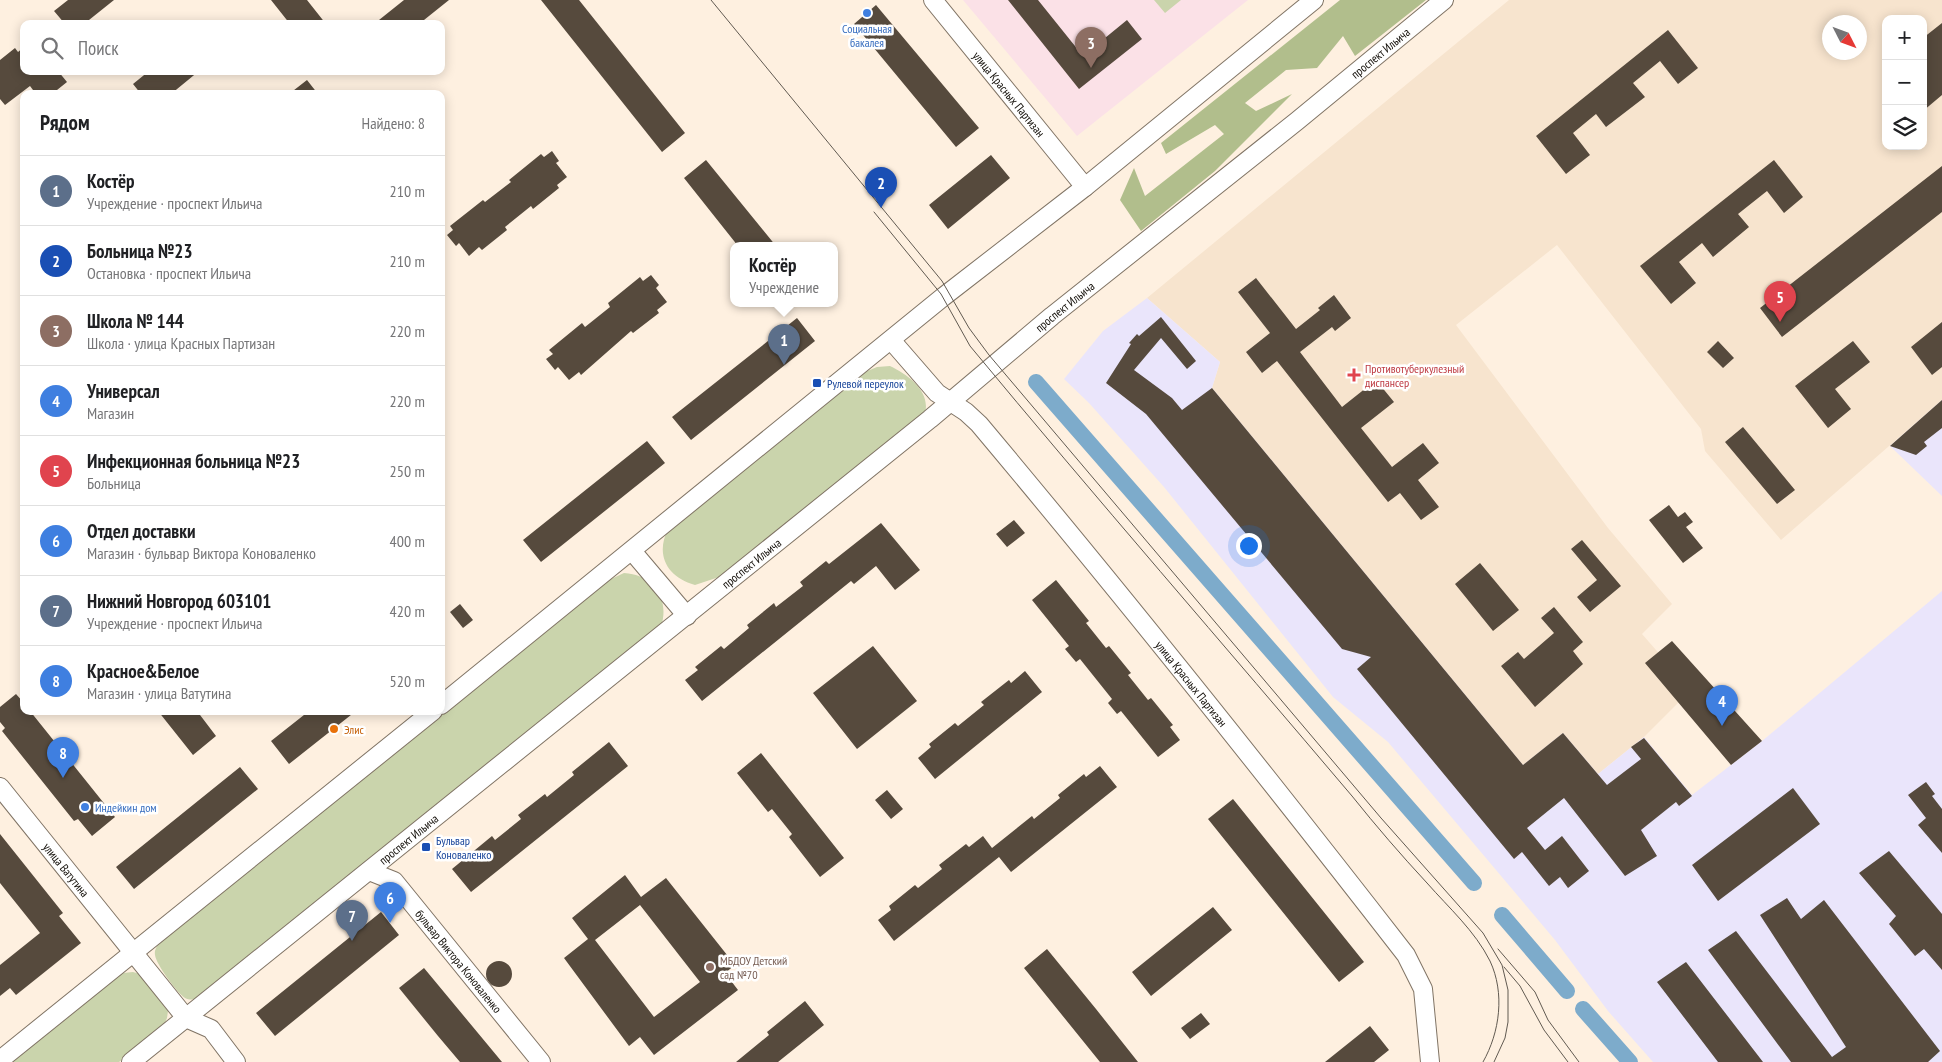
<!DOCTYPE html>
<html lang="ru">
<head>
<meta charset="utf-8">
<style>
  :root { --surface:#fff; --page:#f6f6f6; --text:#202124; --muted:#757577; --line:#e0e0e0; --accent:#60711e }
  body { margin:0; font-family:"PT Sans Narrow",sans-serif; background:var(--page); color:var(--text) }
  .controls { position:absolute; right:15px; top:15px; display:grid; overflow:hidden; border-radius:10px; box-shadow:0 2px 12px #0003 }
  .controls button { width:45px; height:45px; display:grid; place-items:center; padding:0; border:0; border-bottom:1px solid var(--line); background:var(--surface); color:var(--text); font:25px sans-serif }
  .compass { position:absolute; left:1822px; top:15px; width:45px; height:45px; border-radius:50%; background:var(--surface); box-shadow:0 2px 12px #0003; rotate:132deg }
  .you { position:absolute; left:1248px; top:545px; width:18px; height:18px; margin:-12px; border:4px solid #fff; border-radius:50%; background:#1a73e8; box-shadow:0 0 0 8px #1a73e833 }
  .badge { display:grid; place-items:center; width:32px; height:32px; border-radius:50%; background:var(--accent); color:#fff; font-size:16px; font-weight:700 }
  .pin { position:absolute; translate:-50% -41px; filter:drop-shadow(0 1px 2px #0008) }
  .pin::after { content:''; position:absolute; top:26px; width:18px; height:15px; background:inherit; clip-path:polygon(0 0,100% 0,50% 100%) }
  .popup { position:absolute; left:730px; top:242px; width:108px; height:65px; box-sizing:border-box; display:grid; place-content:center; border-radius:10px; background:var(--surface); filter:drop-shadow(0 1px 4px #0005); font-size:16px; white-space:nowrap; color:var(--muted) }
  .popup b { font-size:19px; color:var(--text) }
  .popup::after { content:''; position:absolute; left:50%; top:100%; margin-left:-10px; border:10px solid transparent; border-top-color:var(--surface) }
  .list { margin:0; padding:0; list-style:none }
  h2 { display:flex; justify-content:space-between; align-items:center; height:65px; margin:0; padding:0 20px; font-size:21px }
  h2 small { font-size:16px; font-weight:400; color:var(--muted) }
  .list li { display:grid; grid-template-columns:32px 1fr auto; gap:15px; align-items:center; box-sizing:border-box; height:70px; padding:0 20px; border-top:1px solid var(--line) }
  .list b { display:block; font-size:19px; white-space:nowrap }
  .list p { margin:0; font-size:16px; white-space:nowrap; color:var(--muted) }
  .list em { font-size:16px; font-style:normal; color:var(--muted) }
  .icon { flex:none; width:28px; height:28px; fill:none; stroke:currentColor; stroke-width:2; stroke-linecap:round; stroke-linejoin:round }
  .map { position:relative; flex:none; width:1942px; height:1062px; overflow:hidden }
  .search { position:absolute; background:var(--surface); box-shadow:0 2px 12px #0003; left:20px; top:20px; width:425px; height:55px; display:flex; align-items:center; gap:12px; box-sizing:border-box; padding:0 18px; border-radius:10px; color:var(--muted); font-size:19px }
  .panel { position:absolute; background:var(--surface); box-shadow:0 2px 12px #0003; left:20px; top:90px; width:425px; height:625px; border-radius:10px }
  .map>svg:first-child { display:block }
</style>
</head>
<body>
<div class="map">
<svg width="1942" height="1062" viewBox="0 0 1942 1062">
  <rect width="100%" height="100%" fill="#fef0e0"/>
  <!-- built -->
  <path fill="#f7e4ce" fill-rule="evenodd" d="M1509,0h433v400l-161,140 -76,-89 -4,-22 -144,-184 -101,80 152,203 64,76 -30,30 49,56 -47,47 -46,37 -48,-30 -27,21 -311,-377 8,-26 -73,-64zM1886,19h37v127h-37zM1830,22h30v30h-30z"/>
  <!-- industrial -->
  <path fill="#eae5fb" d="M1147,298l73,64 -8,26 311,377 40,-32 35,41 46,-37 48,58 70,-54 180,-150v471h-289l-45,-51 -53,-71 -167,-198 -55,-45 -169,-210 -75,-84 -25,-24 39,-48z
    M1942,400v96l-52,-50z"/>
  <!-- education -->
  <path fill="#fbe1e7" d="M963,0h285l-171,136z"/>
  <!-- green -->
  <path fill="#cad4ac" d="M1154,0h27l-16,13z
    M890,366c19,9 43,27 34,50l-205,161 -24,8c-28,-8 -40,-30 -27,-56l197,-157 12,-5z
    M624,573c30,2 46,25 37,54l-457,369c-6,3 -13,5 -19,2 -8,-5 -29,-34 -30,-43 -1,-6 3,-10 6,-14l448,-361z
    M133,972l7,2 25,31 3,6 -1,7 -4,9 -44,35h-109l103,-83 10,-6z"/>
  <!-- forest -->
  <path fill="#b1be8c" d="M1340,0h86l-71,56 -12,-20 -26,32 -31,2 -41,33 11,8 36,-17 -77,77 -74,60 -21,-31 14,-32 11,28 79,-62 -9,-9 -49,29 -5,-11z"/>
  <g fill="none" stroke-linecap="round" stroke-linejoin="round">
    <!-- canal -->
    <path stroke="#7dabcb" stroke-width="16" d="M1036,382l438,501
      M1502,915l65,76
      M1583,1009l47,53"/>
  </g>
  <!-- building -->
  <path fill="#564a3d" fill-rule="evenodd" d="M68,0h46l-30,24h-19l-11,-13z
    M271,0h36l19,24h-36z
    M404,0h45l-30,24h-45z
    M541,0h38l106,133 -23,19z
    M1008,0h30l45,56 44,-36 15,19 -63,50z
    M876,5l103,123 -23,19 -102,-123z
    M1942,23v72l-19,16v-73z
    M1668,30l30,38 -20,16 -18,-23 -27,22 12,14 -39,30 -10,-13 -23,19 17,22 -24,19 -30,-38z
    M24,47v24h34l9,11 -15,12h-16l-6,-8 -25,19 -5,-6v-39l15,-12 3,4z
    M149,71h50l-28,23h-30l-8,-10z
    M307,80l11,14h-29z
    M552,151l7,10 -3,2 11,14 -10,8 2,3 -26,21 -2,-3 -26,21 2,3 -25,20 -3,-3 -10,9 -10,-13 -3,3 -9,-11 6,-5 -3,-4 33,-26 2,2 26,-20 -2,-2 32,-26 3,3z
    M991,155l19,23 -62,51 -19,-24z
    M706,160l70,86h-38l-54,-68z
    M1774,160l29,37 -19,16 -17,-22 -29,23 11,13 -36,30 -11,-14 -23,19 17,21 -25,21 -31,-38z
    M1942,166v46l-160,125 -22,-29z
    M651,275l8,10 -3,3 11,14 -10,8 2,3 -26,20 -2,-2 -50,44 -2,-3 -10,8 -11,-13 -3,3 -9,-11 7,-5 -4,-4 33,-27 3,4 25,-20 -2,-4 32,-26 3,4z
    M1256,278l40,51 24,-19 -2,-2 16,-13 17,23 -16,13 -3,-4 -32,25 42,55 34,-27 18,22 -33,26 31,39 31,-24 16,20 -21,17 21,27 -18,13 -21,-27 -12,9 -111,-141 -15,12 -16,-21 24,-19 -32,-41z
    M1161,317l35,44 -9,8 -26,-31 -27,32 38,28 10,12 30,-22 311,377 40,-32 44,52 34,-26 -10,-12 13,-9 48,58 -13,10 -3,-4 -35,28 16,26 -32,20 -61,-78 -37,30 18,22 17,-14 27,35 -21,17 -8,-11 -11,9 -27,-34 -8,7 -157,-190 14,-12 -29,-8 -196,-235 -40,-31 25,-39 -2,-1 8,-9 2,2z
    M797,318l18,23 -124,99 -19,-23z
    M1942,322v45l-10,8 -21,-28z
    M1718,341l16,17 -11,10 -16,-16z
    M1853,341l17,21 -35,27 16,20 -23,19 -33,-42z
    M1942,400v28l-18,14 3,4 -11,9 -26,-9z
    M1743,427l52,63 -18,14 -52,-62z
    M647,441l18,22 -124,99 -18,-22z
    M1669,505l9,12 7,-5 8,10 -7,5 17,21 -20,15 -34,-43z
    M1014,520l11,13 -18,14 -11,-13z
    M881,523l39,47 -25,20 -19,-24 -22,18 -3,-3 -149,120 -17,-21 13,-10 -3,-3 26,-21 3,3 25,-21 -2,-3 27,-22 2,4 27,-21 -3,-4 26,-21 3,3z
    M1582,540l39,46 -31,26 -13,-15 20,-17 -26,-31z
    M1480,563l39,47 -26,21 -38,-47z
    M1056,580l33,41 -3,2 20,25 3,-2 22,27 -3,2 20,25 3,-2 22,27 -3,2 10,13 -22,17 -37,-46 -4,3 -9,-11 4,-4 -32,-40 -4,3 -11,-13 4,-3 -37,-46z
    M460,604l13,16 -10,8 -13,-16z
    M1554,607l29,35 -10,9 10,13 -48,43 -34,-41 17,-14 6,7 30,-26 -13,-15z
    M1672,641l90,100 -31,24 -86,-102z
    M873,646l44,55 -60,48 -44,-56z
    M1025,671l17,21 -107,87 -17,-21 13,-11 -2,-3 26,-21 3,3 26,-21 -3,-3 28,-22 2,3z
    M16,694l8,9v8h6l85,106 -23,19 -14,-17 -4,2 -72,-90 3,-3 -5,-6v-15z
    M158,711h39l19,25 -23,19z
    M309,711h47l-67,53 -18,-23z
    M609,742l19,24 -157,126 -19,-23 40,-33 3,4 26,-21 -3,-4 27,-21 2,3 27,-22 -2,-3z
    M761,753l83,105 -24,19 -31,-40 3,-3 -20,-25 -4,3 -31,-39z
    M1100,766l17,21 -106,85 -12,-15 -105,84 -16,-21 13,-10 -2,-4 26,-21 3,3 24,-19 -3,-4 27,-21 3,3 14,-11 9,12 40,-32 2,3 26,-21 -2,-3 26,-21 2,3z
    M240,767l18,22 -124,100 -18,-22z
    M1926,782l9,12 -3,2 10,13v44l-24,-28 8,-7 -18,-23z
    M1793,788l27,36 -102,77 -26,-36z
    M887,790l16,19 -12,10 -16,-19z
    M1233,799l131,163 -25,20 -131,-163z
    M0,834l63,79 -4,3 22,27 -65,52 -6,-7 -10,8v-31l40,-32 -40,-50z
    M1889,851l53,63v56l-18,-21 -9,7 -26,-32 7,-8 -37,-43z
    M625,875l16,22 25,-19 69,87 -10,8 13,17 -84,65 -14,-18 -11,9 -65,-88 24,-19 -16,-21zM640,905l60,77 -46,35 -59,-77z
    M1787,898l14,21 23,-19 116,151 -12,11h-137l-83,-112 28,-19 96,126 14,-10 -86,-132z
    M1213,907l19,23 -81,66 -19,-24z
    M381,912l18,23 -124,101 -19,-23z
    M1047,949l49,60 42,53h-38l-76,-94z
    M486 974a13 13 0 1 1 26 0a13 13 0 1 1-26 0Z
    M1686,962l77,100h-45l-61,-80z
    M424,968l78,94h-42l-22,-26 -39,-48z
    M805,1001l19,24 -46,37h-42l33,-27 -2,-3z
    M1201,1013l9,11 -20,15 -9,-11z
    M1370,1026l19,24 -15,12h-49z"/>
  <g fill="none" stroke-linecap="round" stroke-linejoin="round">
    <!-- minor casing -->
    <g stroke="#807465" stroke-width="20">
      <g id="minor">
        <path id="s1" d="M933,0l152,187"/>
        <path id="s2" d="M891,340l46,53 29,19 13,12c146,174 288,352 427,531l17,34 7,73"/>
        <path d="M632,551l55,65"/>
        <path d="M441,705l502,-408 142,-110 229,-187"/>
        <path id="s3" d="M0,787l186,231 25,11 25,33"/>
        <path id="s4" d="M369,871l25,10 147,181"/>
        <path d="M0,1060l433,-349"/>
        <path id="s5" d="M131,1062l799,-643 122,-103 245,-195 147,-121"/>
      </g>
    </g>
    <!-- minor -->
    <use href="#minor" stroke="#fff" stroke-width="18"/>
    <!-- tram -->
    <path stroke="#615a51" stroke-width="1" d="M711,0l231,281 27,47 20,27 392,463 102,115 19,32 6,25v32l-3,16 -11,24
      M874,212l67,82 29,52c125,151 255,300 382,450 24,30 49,59 75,87 22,25 48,48 63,78 15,32 10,71 -7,101
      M1498,949l37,43 13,28 31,42
      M1504,967l16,19 24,44 24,32"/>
  </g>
  <!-- markers -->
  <g fill="#3f7fe0" stroke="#fff" stroke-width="2">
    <circle cx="867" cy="13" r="5"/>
    <circle cx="85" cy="807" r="5"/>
  </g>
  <path fill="#e0444e" stroke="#fff" stroke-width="2" d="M1351.5 367.5h5v5h5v5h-5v5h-5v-5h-5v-5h5z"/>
  <g fill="#1a4fb4" stroke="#fff" stroke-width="2">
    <rect x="812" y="378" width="10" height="10" rx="2.5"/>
    <rect x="421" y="842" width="10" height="10" rx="2.5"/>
  </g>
  <circle fill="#e8710a" stroke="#fff" stroke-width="2" cx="334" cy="729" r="5"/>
  <circle fill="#8d6e63" stroke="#fff" stroke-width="2" cx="710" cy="967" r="5"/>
  <g text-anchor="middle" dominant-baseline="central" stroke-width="5" stroke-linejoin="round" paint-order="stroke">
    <!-- shop labels -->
    <g font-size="12" fill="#366cbe" stroke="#fff">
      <text x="867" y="28">Социальная<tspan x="867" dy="14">бакалея</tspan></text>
      <text x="95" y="807" text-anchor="start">Индейкин дом</text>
    </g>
    <!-- street labels -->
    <g font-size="12" fill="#120e08" stroke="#fff">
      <text stroke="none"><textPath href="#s5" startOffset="1606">проспект Ильича</textPath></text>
      <text stroke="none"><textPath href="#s1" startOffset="121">улица Красных Партизан</textPath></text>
      <text stroke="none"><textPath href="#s5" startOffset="1201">проспект Ильича</textPath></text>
      <text stroke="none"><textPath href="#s5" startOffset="796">проспект Ильича</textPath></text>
      <text stroke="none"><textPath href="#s2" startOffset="458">улица Красных Партизан</textPath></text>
      <text stroke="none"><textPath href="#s5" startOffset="356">проспект Ильича</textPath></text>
      <text stroke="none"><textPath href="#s3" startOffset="106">улица Ватутина</textPath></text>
      <text stroke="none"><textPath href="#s4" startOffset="130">бульвар Виктора Коноваленко</textPath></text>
    </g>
    <!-- health labels -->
    <g font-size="12" fill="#be3a42" stroke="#fff" text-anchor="start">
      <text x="1365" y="368">Противотуберкулезный<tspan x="1365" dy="14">диспансер</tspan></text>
    </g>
    <!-- transit labels -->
    <g font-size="12" fill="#164399" stroke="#fff" text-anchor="start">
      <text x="827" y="383">Рулевой переулок</text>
      <text x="436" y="840">Бульвар<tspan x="436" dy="14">Коноваленко</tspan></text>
    </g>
    <!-- food labels -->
    <g font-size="12" fill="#c56008" stroke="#fff" text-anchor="start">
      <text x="344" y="729">Элис</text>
    </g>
    <!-- education labels -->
    <g font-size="12" fill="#785e54" stroke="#fff" text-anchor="start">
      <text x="720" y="960">МБДОУ Детский<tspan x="720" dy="14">сад №70</tspan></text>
    </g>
  </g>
</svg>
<div class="controls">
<button>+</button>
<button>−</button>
<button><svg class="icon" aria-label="layers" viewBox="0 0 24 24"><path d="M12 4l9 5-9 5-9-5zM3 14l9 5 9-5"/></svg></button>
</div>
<svg class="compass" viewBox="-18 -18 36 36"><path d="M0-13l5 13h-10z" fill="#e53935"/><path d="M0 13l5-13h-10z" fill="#757577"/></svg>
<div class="you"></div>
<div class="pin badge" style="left:784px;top:365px;background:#5c6f8a">1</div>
<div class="popup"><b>Костёр</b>Учреждение</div>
<div class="pin badge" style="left:881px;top:208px;background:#1a4fb4">2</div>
<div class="pin badge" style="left:1091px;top:68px;background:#8d6e63">3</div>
<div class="pin badge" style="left:1722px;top:726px;background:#3f7fe0">4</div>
<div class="pin badge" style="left:1780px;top:322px;background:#e0444e">5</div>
<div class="pin badge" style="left:390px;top:923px;background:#3f7fe0">6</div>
<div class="pin badge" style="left:352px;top:941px;background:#5c6f8a">7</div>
<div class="pin badge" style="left:63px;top:778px;background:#3f7fe0">8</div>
<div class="search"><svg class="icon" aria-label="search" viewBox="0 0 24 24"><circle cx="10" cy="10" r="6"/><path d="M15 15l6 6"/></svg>Поиск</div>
<section class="panel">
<h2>Рядом<small>Найдено: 8</small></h2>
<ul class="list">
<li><span class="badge" style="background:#5c6f8a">1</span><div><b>Костёр</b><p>Учреждение · проспект Ильича</p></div><em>210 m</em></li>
<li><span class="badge" style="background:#1a4fb4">2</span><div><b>Больница №23</b><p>Остановка · проспект Ильича</p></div><em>210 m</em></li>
<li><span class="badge" style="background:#8d6e63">3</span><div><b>Школа № 144</b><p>Школа · улица Красных Партизан</p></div><em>220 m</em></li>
<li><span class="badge" style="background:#3f7fe0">4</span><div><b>Универсал</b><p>Магазин</p></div><em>220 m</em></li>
<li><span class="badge" style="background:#e0444e">5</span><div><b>Инфекционная больница №23</b><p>Больница</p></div><em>250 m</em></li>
<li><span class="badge" style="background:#3f7fe0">6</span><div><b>Отдел доставки</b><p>Магазин · бульвар Виктора Коноваленко</p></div><em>400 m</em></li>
<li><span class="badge" style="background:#5c6f8a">7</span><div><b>Нижний Новгород 603101</b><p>Учреждение · проспект Ильича</p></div><em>420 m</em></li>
<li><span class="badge" style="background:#3f7fe0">8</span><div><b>Красное&amp;Белое</b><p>Магазин · улица Ватутина</p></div><em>520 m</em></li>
</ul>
</section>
</div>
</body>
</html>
